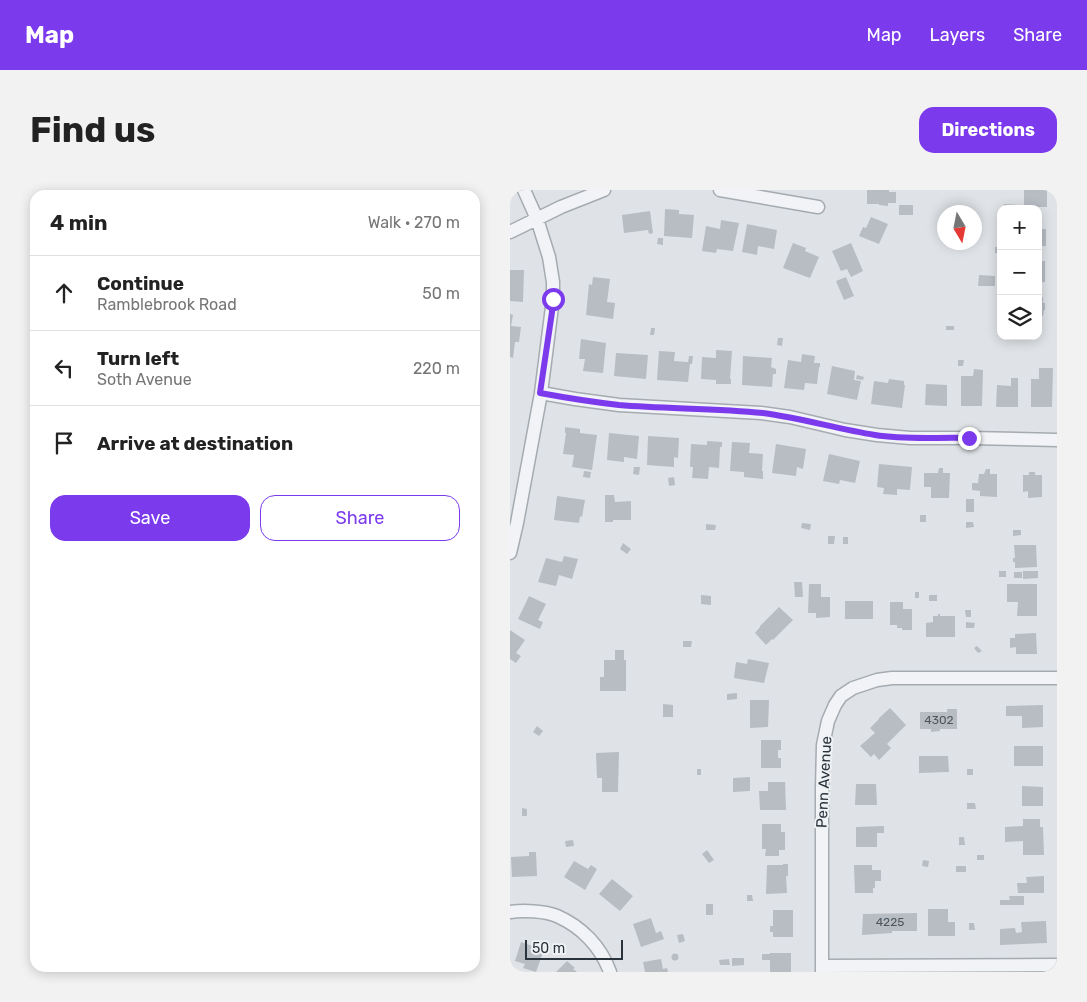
<!DOCTYPE html>
<html lang="en">
<head>
<meta charset="utf-8">
<style>
  :root { --surface:#fff; --page:#f2f2f2; --text:#222; --muted:#767676; --line:#e0e0e0; --accent:#7c3aed }
  body { margin:0; font-family:Rubik,sans-serif; background:var(--page); color:var(--text) }
  .controls { position:absolute; right:15px; top:15px; display:grid; overflow:hidden; border-radius:10px; box-shadow:0 2px 12px #0003 }
  .controls button { width:45px; height:45px; display:grid; place-items:center; padding:0; border:0; border-bottom:1px solid var(--line); background:var(--surface); color:var(--text); font:25px sans-serif }
  .compass { position:absolute; left:427px; top:15px; width:45px; height:45px; border-radius:50%; background:var(--surface); box-shadow:0 2px 12px #0003; rotate:170deg }
  .scale { position:absolute; left:15px; bottom:12px; width:98px; box-sizing:border-box; padding-left:5px; border:2px solid #2a333c; border-top:0; font-size:14px; line-height:18px; white-space:nowrap; color:#2a333c; -webkit-text-stroke:4px #eef2f5; paint-order:stroke }
  .stop { position:absolute; width:15px; height:15px; margin:-11px; border:4px solid #7c3aed; border-radius:50%; background:#fff }
  .stop.end { background:#7c3aed; border-color:#fff; box-shadow:0 1px 5px #0008 }
  .list { margin:0; padding:0; list-style:none }
  h2 { display:flex; justify-content:space-between; align-items:center; height:65px; margin:0; padding:0 20px; font-size:21px }
  h2 small { font-size:16px; font-weight:400; color:var(--muted) }
  .list li { display:grid; grid-template-columns:32px 1fr auto; gap:15px; align-items:center; box-sizing:border-box; height:75px; padding:0 20px; border-top:1px solid var(--line) }
  .list b { display:block; font-size:19px; white-space:nowrap }
  .list p { margin:0; font-size:16px; white-space:nowrap; color:var(--muted) }
  .list em { font-size:16px; font-style:normal; color:var(--muted) }
  .actions { display:flex; gap:10px; padding:15px 20px }
  .actions a { flex:1; padding:11px 0; border:1px solid var(--accent); border-radius:15px; text-align:center; font-size:18px; color:var(--accent) }
  .actions .main { background:var(--accent); color:#fff }
  .icon { flex:none; width:28px; height:28px; fill:none; stroke:currentColor; stroke-width:2; stroke-linecap:round; stroke-linejoin:round }
  .map { position:relative; flex:none; width:547px; height:782px; overflow:hidden; border-radius:15px }
  header { display:flex; align-items:center; gap:30px; box-sizing:border-box; height:70px; padding:0 25px; background:var(--accent); color:#fff }
  header strong { font-size:24px }
  nav { display:flex; gap:28px; margin-inline-start:auto; font-size:18px }
  .intro { display:flex; align-items:center; justify-content:space-between; box-sizing:border-box; height:120px; padding:0 30px }
  h1 { margin:0; font-size:35px }
  .button { padding:12px 22px; border-radius:15px; background:var(--accent); color:#fff; font-size:18px; font-weight:700 }
  main { display:flex; gap:30px; padding:0 30px }
  aside { flex:1; background:var(--surface); border-radius:15px; box-shadow:0 2px 12px #0003 }
  .map>svg:first-child { display:block }
</style>
</head>
<body>
<header>
<strong>Map</strong>
<nav><a>Map</a><a>Layers</a><a>Share</a></nav>
</header>
<div class="intro"><h1>Find us</h1><a class="button">Directions</a></div>
<main>
<aside>
<h2>4 min<small>Walk · 270 m</small></h2>
<ul class="list">
<li><svg class="icon" aria-label="ahead" viewBox="0 0 24 24"><path d="M12 20V5M6 11l6-6 6 6"/></svg><div><b>Continue</b><p>Ramblebrook Road</p></div><em>50 m</em></li>
<li><svg class="icon" aria-label="left" viewBox="0 0 24 24"><path d="M17 20v-9H6M10 6l-5 5 5 5"/></svg><div><b>Turn left</b><p>Soth Avenue</p></div><em>220 m</em></li>
<li><svg class="icon" aria-label="arrive" viewBox="0 0 24 24"><path d="M6 21V4h12l-3 4 3 4H6"/></svg><div><b>Arrive at destination</b></div></li>
</ul>
<div class="actions"><a class="main">Save</a><a>Share</a></div>
</aside>
<div class="map">
<svg width="547" height="782" viewBox="0 0 547 782">
  <rect width="100%" height="100%" fill="#dfe3e7"/>
  <!-- building -->
  <path fill="#b7bdc3" d="M357,0h22v2h7v11h-8v3l-9,-1v-1h-12z
    M514,0h23v17h-23z
    M494,14l14,1v4h-14z
    M389,15h14v10h-14z
    M155,19l14,1v4l15,1 -2,23 -28,-2z
    M140,21l3,22 -4,1 -1,-4 -24,3 -2,-18z
    M361,27l17,7 -9,20 -20,-8 4,-9 3,1z
    M211,30l18,3 -6,28 -16,-2 -1,4 -14,-2 4,-25 14,3z
    M237,34l30,6 -3,19 -16,-3 -1,9 -15,-3z
    M528,39h8v17h-8z
    M148,48h5v7l-6,-1z
    M283,53l13,5 -1,3 14,6 -9,21 -27,-10z
    M341,53l12,28 -12,6 -4,-8 -6,2 -9,-20z
    M485,57h6v6h-6z
    M528,71h7v21h-7z
    M0,80h14l-1,32 -13,-1z
    M469,85l16,1v10h-17z
    M83,87l17,2 -3,23 8,1 -2,16 -27,-4 3,-31 3,1z
    M336,87l8,19 -10,4 -8,-19z
    M528,107h5v6h2v7h-1l-1,6h-5z
    M0,124l3,1 -2,11 10,1 -2,15h-4l-2,16 -3,-1z
    M436,136h8v4h-8z
    M141,138h4l-1,7h-4z
    M268,148h5l-1,8 -5,-1z
    M71,149l25,4 -3,30 -20,-2 2,-12h-6z
    M206,160l16,1 -2,28h1v5h-15v-4l-15,-1 1,-22 14,1z
    M149,161l16,1 -1,9 14,1 1,-6h4l-1,8h-2l-2,18 -31,-2z
    M106,163l32,2 -2,24 -32,-3z
    M292,164l13,2 -1,7h6v4h-1l-2,17 -12,-1 -1,7 -20,-2 4,-28 13,2z
    M233,166l29,2 -1,9 5,2v5h-3l-1,13 -30,-2z
    M448,170h6l-1,6h-5z
    M322,176l23,5 -1,9 7,1 -4,19 -30,-6z
    M529,178h14l-1,39h-21v-28h8z
    M464,179l9,1 -1,36h-21v-30h12z
    M347,185l7,2 -1,3 -7,-1z
    M501,188h7v29h-22l1,-22 14,1z
    M379,189l15,2v4h1l-3,23 -31,-4 3,-23 14,2z
    M416,194l21,1v21l-22,-1z
    M55,237l15,2v4l17,2 -5,35 -20,-3 2,-12 -11,-1 3,-21h-1z
    M99,243l30,3 -2,23 -13,-2v5l-17,-2z
    M138,246l31,2 -1,20 -4,-1v10l-27,-2z
    M197,251l15,1v5h-2l-1,21 -10,-1 -1,12 -16,-1 1,-11h-3l1,-23 16,1z
    M222,252l18,1 -1,10 14,1 -1,17h1v8l-19,-2v-5l-14,-1z
    M266,254l30,5 -3,20 -6,-2 -1,9 -24,-3z
    M319,264l31,7 -5,22 -15,-3 -1,4 -16,-3z
    M369,274l33,3 -2,23 -13,-1v6l-14,-1 1,-6 -7,-1z
    M124,277h6l-1,8 -6,-1z
    M429,278h4v5h7l-1,25h-18v-11h-7v-14h14z
    M476,279h4v5h7v23l-17,-1v-5l-8,-1v-7h6l1,-9h5z
    M74,281l7,1 -1,6 -7,-1z
    M519,282h6v3h7v22l-14,1v-7l-5,1v-17h6z
    M164,287l1,8 -6,1 -1,-8z
    M95,305h9l1,7 16,-1v19h-18v2h-8z
    M47,306l28,4 -3,17 -2,-1 -1,7 -25,-3z
    M456,309h8v13h-8z
    M410,325h6v7h-6z
    M456,332h7l1,5 -8,1z
    M292,333l9,1 -1,6 -9,-2z
    M196,334l10,1 -1,5h-9z
    M503,340h8v5l-8,1z
    M318,346h7l-1,8h-6z
    M333,347h5v7h-5z
    M113,353l8,6 -4,5 -7,-5z
    M504,355h22l1,22 -22,1v-6h-2v-4h2z
    M54,366l14,3 -6,20 -13,-4 -3,11 -18,-4 8,-24 16,4z
    M489,381h7v6h-7z
    M513,381h15v7l-15,1z
    M504,382h8v6h-8z
    M284,392h8l1,15h-8z
    M299,394h12v13h9v20l-14,1v-5h-8z
    M497,394h30v32h-20l1,-14h-11z
    M405,402h4v6h-4z
    M191,405l10,1v9l-10,-1z
    M419,405h8v6h-8z
    M19,406l17,8 -8,16 5,2 -3,7 -22,-10z
    M335,411h28v18h-28z
    M380,412h13v7h9v21h-10v-2h-5v-3h-7z
    M269,417l14,13 -20,20 -1,-1 -6,6 -11,-12 5,-6v-1z
    M455,420h6v7h-5z
    M428,424h2v2h15v21h-29v-14l7,-1v-6h5z
    M456,432l9,1 -1,5h-8z
    M0,440l15,10 -9,13 5,3 -5,7 -6,-4z
    M526,443l1,21h-21v-7l-6,1v-10h5v-4z
    M173,451h9l-1,6h-8z
    M467,456l5,5 -4,2 -4,-5z
    M105,460h9v10h2v31h-26v-14h4v-17h11z
    M238,469l21,4 -5,20 -30,-5 2,-16 11,2z
    M227,503v6l-10,1v-6z
    M240,510h19l-1,27 -18,1z
    M153,514l10,1v12h-10z
    M533,515v22l-21,1v-12h-16v-10z
    M380,518l16,17 -19,19 4,4 -12,12 -5,-6 -3,3 -11,-11 15,-13 -5,-5 9,-9v-1z
    M437,519h10v20h-17v2l-9,1v-3h-11v-17h27z
    M27,536l6,5 -4,5 -6,-4z
    M251,550h20v10h-3v8h3v10h-20z
    M504,556h29v20h-29z
    M109,562l-1,40h-16v-14h-5l-1,-25z
    M409,566h29l1,16 -30,1z
    M187,579h4v6h-4z
    M457,579h6v6h-6z
    M240,587v14l-17,1v-14z
    M258,592h17l1,28h-26l-1,-19h9z
    M346,594h20l1,21h-22z
    M512,596l21,1v19h-21z
    M457,613h8l1,6h-9z
    M12,618l5,1v7h-5z
    M513,629h17v8h3l1,28h-21v-14l-18,1v-15l18,-1z
    M252,634h19v8h4v18h-6v6h-14l1,-7h-4z
    M374,636v7h-7v14h-21v-20z
    M449,647h5l1,8h-6z
    M63,650l1,6 -8,1 -1,-6z
    M197,660l7,10 -5,3 -7,-9z
    M19,662h7l1,24 -25,1 -1,-20 18,-1z
    M467,665h7v5h-7z
    M413,670l6,1 -1,6 -6,-1z
    M64,671l14,8 3,-4 6,4 -12,21 -21,-13z
    M273,674h5v12h-2l1,17 -21,1 1,-29h16z
    M344,675h18v5h9v11h-6v7h-2v5h-18z
    M446,676h10v6h-10z
    M534,686v17h-26l-1,-10h10l-1,-6z
    M102,689l21,17 -13,15 -21,-17z
    M237,705h5l1,6h-6z
    M499,706h15v9h-24v-5h10z
    M196,714h7v11h-7z
    M418,719h20v13h7v14h-27z
    M263,720h20v27h-20v-5h-3v-6h3z
    M407,723v18h-25v2l-30,2 1,-21z
    M141,728l5,15 5,-2 3,8 -23,8 -8,-23z
    M536,731l1,22 -47,2v-16l15,-1 1,5 6,-1 -1,-10z
    M459,733h5l1,7h-6z
    M173,744l2,7 -6,2 -2,-8z
    M11,752l23,8 -8,22 -13,-4 2,-4 -10,-3z
    M260,763h21v19h-21v-12h-8v-6h8z
    M161.5 767a3.5 3.5 0 1 1 7 0a3.5 3.5 0 1 1-7 0Z
    M222,768h12v7l-12,1z
    M151,769l2,10 4,-1 1,4h-23l-2,-10z
    M219,769l1,6h-10l-1,-5z
    M57,771l8,7 -2,1 4,3h-21z"/>
  <g fill="none" stroke-linecap="round" stroke-linejoin="round">
    <!-- street casing -->
    <g stroke="#a5abb0" stroke-width="15">
      <path id="street" d="M210,0l98,17
        M0,42l51,-25 43,-17
        M31,203l34,6 44,6 142,8 29,4 55,13 32,5 33,3h59l88,2
        M0,363l7,-30 24,-130 12,-94v-17l-4,-25 -12,-38 -13,-29
        M0,722c13,-2 35,-1 47,4 25,11 44,31 53,56
        M312,776l235,-1
        M312,782v-183l1,-44 5,-24 7,-16 6,-9 12,-8 24,-8 15,-2h165"/>
    </g>
    <!-- street -->
    <use href="#street" stroke="#f1f3f6" stroke-width="12"/>
  </g>
  <g fill="none" stroke-linecap="round" stroke-linejoin="round">
    <!-- route -->
    <path stroke="#7c3aed" stroke-width="6" d="M43,109l-1,13 -12,81c27,5 53,9 79,12 48,4 96,3 144,8 38,5 74,16 112,22 31,5 63,2 94,3"/>
  </g>
  <g text-anchor="middle" dominant-baseline="central" stroke-width="4" stroke-linejoin="round" paint-order="stroke">
    <!-- number labels -->
    <g font-size="12" fill="#4d565e">
      <text x="429" y="530">4302</text>
      <text x="380" y="732">4225</text>
    </g>
    <!-- street labels -->
    <g font-size="15" fill="#2a333c" stroke="#eef2f5">
      <text transform="translate(314 592) rotate(-87)">Penn Avenue</text>
    </g>
  </g>
</svg>
<div class="controls">
<button>+</button>
<button>−</button>
<button><svg class="icon" aria-label="layers" viewBox="0 0 24 24"><path d="M12 4l9 5-9 5-9-5zM3 14l9 5 9-5"/></svg></button>
</div>
<svg class="compass" viewBox="-18 -18 36 36"><path d="M0-13l5 13h-10z" fill="#e53935"/><path d="M0 13l5-13h-10z" fill="#767676"/></svg>
<div class="scale">50 m</div>
<div class="stop" style="left:43px;top:109px"></div>
<div class="stop end" style="left:459px;top:248px"></div>
</div>
</main>
</body>
</html>
